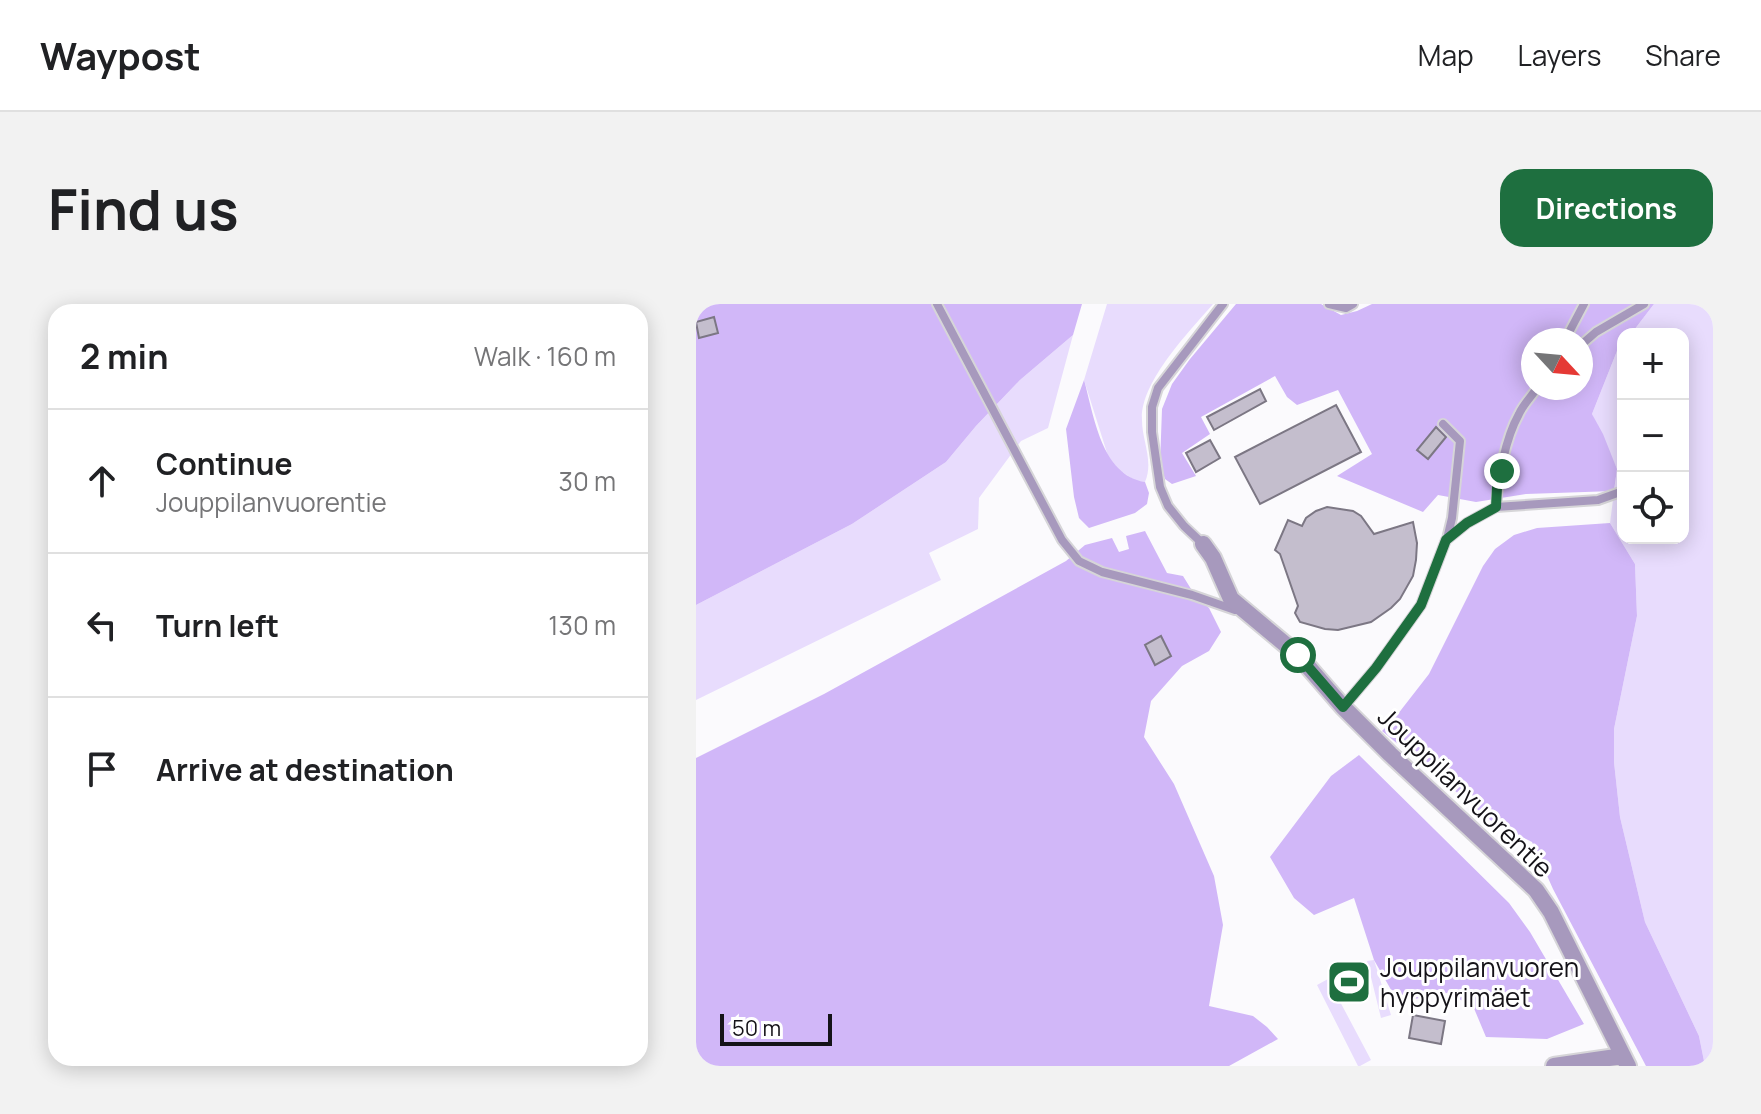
<!DOCTYPE html>
<html lang="en">
<head>
<meta charset="utf-8">
<style>
  :root { --surface:#fff; --page:#f2f2f2; --text:#202124; --muted:#757577; --line:#e0e0e0; --accent:#1e6f3f }
  body { margin:0; font-family:Manrope,sans-serif; background:var(--page); color:var(--text) }
  .controls { position:absolute; right:24px; top:24px; display:grid; overflow:hidden; border-radius:16px; box-shadow:0 4px 20px #0003 }
  .controls button { width:72px; height:72px; display:grid; place-items:center; padding:0; border:0; border-bottom:2px solid var(--line); background:var(--surface); color:var(--text); font:40px sans-serif }
  .compass { position:absolute; left:825px; top:24px; width:72px; height:72px; border-radius:50%; background:var(--surface); box-shadow:0 4px 20px #0003; rotate:116deg }
  .scale { position:absolute; left:24px; bottom:20px; width:112px; box-sizing:border-box; padding-left:8px; border:4px solid #151318; border-top:0; font-size:22px; line-height:28px; white-space:nowrap; color:#151318; -webkit-text-stroke:6px #fff; paint-order:stroke }
  .stop { position:absolute; width:24px; height:24px; margin:-18px; border:6px solid #1e6f3f; border-radius:50%; background:#fff }
  .stop.end { background:#1e6f3f; border-color:#fff; box-shadow:0 2px 8px #0008 }
  .list { margin:0; padding:0; list-style:none }
  h2 { display:flex; justify-content:space-between; align-items:center; height:104px; margin:0; padding:0 32px; font-size:34px }
  h2 small { font-size:26px; font-weight:400; color:var(--muted) }
  .list li { display:grid; grid-template-columns:52px 1fr auto; gap:24px; align-items:center; box-sizing:border-box; height:144px; padding:0 32px; border-top:2px solid var(--line) }
  .list b { display:block; font-size:30px; white-space:nowrap }
  .list p { margin:0; font-size:26px; white-space:nowrap; color:var(--muted) }
  .list em { font-size:26px; font-style:normal; color:var(--muted) }
  .icon { flex:none; width:44px; height:44px; fill:none; stroke:currentColor; stroke-width:2; stroke-linecap:round; stroke-linejoin:round }
  .map { position:relative; flex:none; width:1017px; height:762px; overflow:hidden; border-radius:24px }
  header { display:flex; align-items:center; gap:48px; box-sizing:border-box; height:112px; padding:0 40px; background:var(--surface); border-bottom:2px solid var(--line) }
  header strong { font-size:38px }
  nav { display:flex; gap:44px; margin-inline-start:auto; font-size:28px }
  .intro { display:flex; align-items:center; justify-content:space-between; box-sizing:border-box; height:192px; padding:0 48px }
  h1 { margin:0; font-size:56px }
  .button { padding:20px 36px; border-radius:24px; background:var(--accent); color:#fff; font-size:28px; font-weight:700 }
  main { display:flex; gap:48px; padding:0 48px }
  aside { flex:1; background:var(--surface); border-radius:24px; box-shadow:0 4px 20px #0003 }
  .map>svg:first-child { display:block }
</style>
</head>
<body>
<header>
<strong>Waypost</strong>
<nav><a>Map</a><a>Layers</a><a>Share</a></nav>
</header>
<div class="intro"><h1>Find us</h1><a class="button">Directions</a></div>
<main>
<aside>
<h2>2 min<small>Walk · 160 m</small></h2>
<ul class="list">
<li><svg class="icon" aria-label="ahead" viewBox="0 0 24 24"><path d="M12 20V5M6 11l6-6 6 6"/></svg><div><b>Continue</b><p>Jouppilanvuorentie</p></div><em>30 m</em></li>
<li><svg class="icon" aria-label="left" viewBox="0 0 24 24"><path d="M17 20v-9H6M10 6l-5 5 5 5"/></svg><div><b>Turn left</b></div><em>130 m</em></li>
<li><svg class="icon" aria-label="arrive" viewBox="0 0 24 24"><path d="M6 21V4h12l-3 4 3 4H6"/></svg><div><b>Arrive at destination</b></div></li>
</ul>
</aside>
<div class="map">
<svg width="1017" height="762" viewBox="0 0 1017 762">
  <rect width="100%" height="100%" fill="#fbfafd"/>
  <!-- green -->
  <path fill="#e8dcfd" d="M411,0h106c-24,28 -73,78 -71,116 0,21 12,41 3,62l-9,-1 -17,-11 -11,-14 -24,-76z
    M958,0h59v762h-8l-6,-30 -54,-114 -25,-105 -6,-55v-33l23,-113 -2,-52 -25,-41 7,-54 -25,-55 25,-63 6,-7v194h60v-204h-52z
    M377,31l-25,93 -27,13 -42,57 -1,31 -49,24 12,27 -245,120v-95l156,-81 94,-62 30,-36 44,-46z
    M678,656l17,55 -10,3 -14,-57z
    M632,675l43,81 -11,6h-2l-41,-81z"/>
  <!-- forest -->
  <path fill="#d1b7f8" fill-rule="evenodd" d="M0,0h386l-9,31 -53,45 -44,46 -30,36 -94,62 -156,81z
    M540,0h85l20,11 16,-4 15,-7h282l-23,30h-8v10l-6,7 -25,63 11,20 14,35 -3,22 -88,3 -50,8 -38,-7 -15,17 -86,-36 35,-22 -34,-64 -41,15 -10,-8 -12,-21 -74,41 9,17 -28,19 14,23 -24,8 -7,-5 -5,-15 2,-55 10,-25 18,-25zM837,36h48v48h-48z
    M388,76c10,35 17,95 61,102l4,11 -2,11 -12,9 -46,15 -10,-10 -5,-21 -8,-68z
    M914,219l25,41 2,52 -23,113v33l6,55 25,105 54,114 6,30h-59l-93,-177 -21,-47 -38,-19 -112,-92 12,-12 35,-45 54,-108 12,-17 19,-14 23,-7z
    M449,227l22,42 16,3 13,21 13,11 12,24 -12,19 -27,15 -31,35 -7,36 30,47 40,92 9,49 -14,81 44,10 14,11 11,12 -49,27h-533v-308l128,-64 242,-133 19,-16 27,-7 7,14 10,-3 -3,-13z
    M663,451l150,148 21,29 54,92 -37,15 -61,-2 -13,-31 -26,-13 -49,9 -24,-42 -20,-62 -40,17 -20,-17 -24,-41 61,-81z"/>
  <!-- building -->
  <path fill="#c4becd" stroke="#7c7784" stroke-width="2" d="M18,13l4,16 -19,5 -3,-16z
    M564,85l6,12 -52,29 -7,-13z
    M640,101l25,47 -101,52 -25,-47z
    M740,123l10,10 -18,22 -11,-9z
    M514,136l10,18 -24,14 -10,-19z
    M631,203l26,4 8,5 13,18 39,-12 4,21 -1,17 -3,16 -13,23 -9,9 -20,14 -33,8 -13,-1 -25,-7 -5,-9 3,-7 -18,-52 -5,-4 13,-30 14,6 4,-8 10,-7z
    M465,332l10,20 -16,9 -10,-20z
    M717,711l32,6 -4,23 -32,-6z"/>
  <g fill="none" stroke-linecap="round" stroke-linejoin="round">
    <!-- service casing -->
    <g stroke="#d6d5d8" stroke-width="12">
      <path id="service" d="M241,0l125,236 17,21 23,11 90,23 43,15 4,-1
        M633,0l17,4 7,-4
        M869,36l19,-36
        M885,41l15,-13 48,-28
        M747,120l17,17 -8,77 -5,21
        M800,203c2,-28 9,-68 23,-93 4,-9 12,-17 18,-26
        M507,240l-19,-18 -16,-20 -8,-19 -8,-55v-25l6,-19 65,-84
        M647,403l33,-39 45,-63 25,-65 21,-17 29,-16 102,-7 25,-9"/>
    </g>
    <!-- minor casing -->
    <g stroke="#d6d5d8" stroke-width="20">
      <path id="minor" d="M507,240l10,14 18,41 67,56 45,52 47,47 146,136 15,22 77,154
        M858,762l69,-10"/>
    </g>
    <!-- service -->
    <use href="#service" stroke="#a799bd" stroke-width="8"/>
    <!-- minor -->
    <use href="#minor" stroke="#a799bd" stroke-width="16"/>
  </g>
  <g fill="none" stroke-linecap="round" stroke-linejoin="round">
    <!-- route -->
    <path stroke="#1e6f3f" stroke-width="10" d="M602,351l45,52 33,-39 45,-63 25,-65 21,-17 29,-16 1,-20 5,-16"/>
  </g>
  <!-- icons -->
  <defs>
    <g id="stadium-square" transform="scale(2.3)"><rect x="-9" y="-9" width="18" height="18" rx="4" fill="#1e6f3f" stroke="#fff"/><path d="M0-5a6.5 5 0 1 0 0 10a6.5 5 0 1 0 0-10ZM-3.5-1.8h7v3.6h-7Z" fill="#fff"/></g>
  </defs>
  <g fill-rule="evenodd">
    <use href="#stadium-square" x="653" y="678"/>
  </g>
  <g text-anchor="middle" dominant-baseline="central" stroke-width="6" stroke-linejoin="round" paint-order="stroke">
    <!-- street labels -->
    <g font-size="26" fill="#151318" stroke="#fff">
      <text transform="translate(770 488) rotate(44)">Jouppilanvuorentie</text>
    </g>
    <!-- poi labels -->
    <g font-size="26" fill="#151318" stroke="#fff" text-anchor="start">
      <text x="684" y="663">Jouppilanvuoren<tspan x="684" dy="30">hyppyrimäet</tspan></text>
    </g>
  </g>
</svg>
<div class="controls">
<button>+</button>
<button>−</button>
<button><svg class="icon" aria-label="locate" viewBox="0 0 24 24"><circle cx="12" cy="12" r="6"/><path d="M12 2v4M12 18v4M2 12h4M18 12h4"/></svg></button>
</div>
<svg class="compass" viewBox="-18 -18 36 36"><path d="M0-13l5 13h-10z" fill="#e53935"/><path d="M0 13l5-13h-10z" fill="#757577"/></svg>
<div class="scale">50 m</div>
<div class="stop" style="left:602px;top:351px"></div>
<div class="stop end" style="left:806px;top:167px"></div>
</div>
</main>
</body>
</html>
